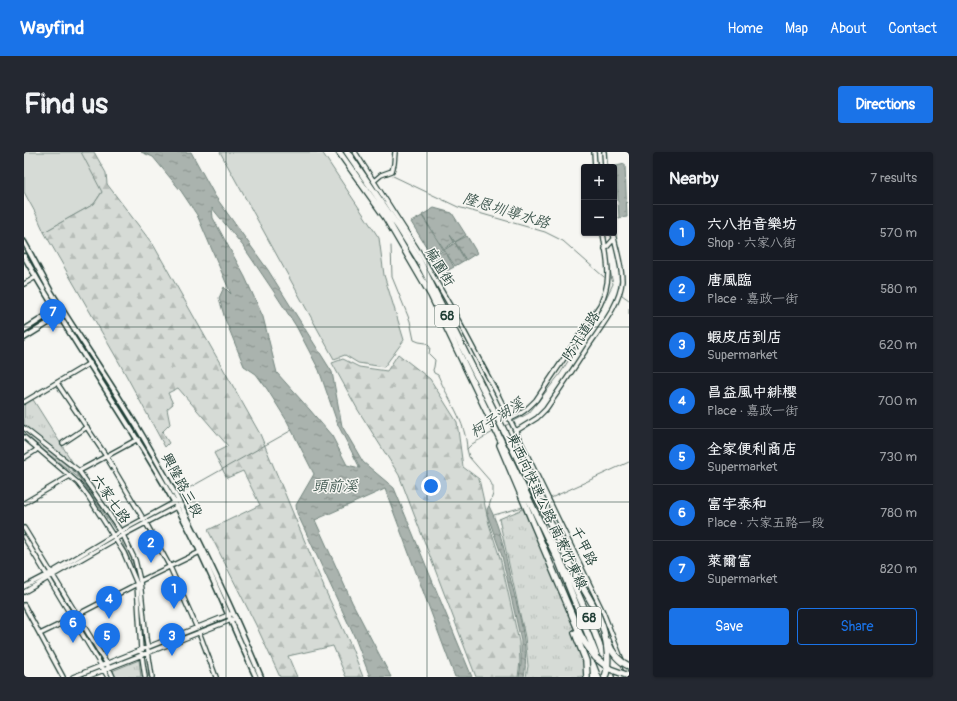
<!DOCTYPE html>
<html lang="en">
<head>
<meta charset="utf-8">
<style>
  :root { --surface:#171b24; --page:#242831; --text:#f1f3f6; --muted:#9ea1a6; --line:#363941; --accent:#1a73e8 }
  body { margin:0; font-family:Pangolin,"LXGW WenKai TC",sans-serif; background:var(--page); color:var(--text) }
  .controls { position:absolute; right:12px; top:12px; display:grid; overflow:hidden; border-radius:4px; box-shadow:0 1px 3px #0004 }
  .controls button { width:36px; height:36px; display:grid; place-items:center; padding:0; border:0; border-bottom:1px solid var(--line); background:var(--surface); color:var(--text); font:20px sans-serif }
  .you { position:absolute; left:407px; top:334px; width:14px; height:14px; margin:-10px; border:3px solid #fff; border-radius:50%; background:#1a73e8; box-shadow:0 0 0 6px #1a73e833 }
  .badge { display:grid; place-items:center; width:26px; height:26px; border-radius:50%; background:var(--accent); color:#fff; font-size:13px; font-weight:700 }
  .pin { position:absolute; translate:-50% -33px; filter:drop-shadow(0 1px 2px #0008) }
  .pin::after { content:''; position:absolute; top:21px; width:14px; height:12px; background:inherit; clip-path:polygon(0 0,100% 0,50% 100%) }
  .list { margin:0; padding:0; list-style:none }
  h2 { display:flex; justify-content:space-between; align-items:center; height:52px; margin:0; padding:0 16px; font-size:17px }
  h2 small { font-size:13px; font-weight:400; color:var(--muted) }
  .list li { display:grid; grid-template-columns:26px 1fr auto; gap:12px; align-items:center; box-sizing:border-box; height:56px; padding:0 16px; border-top:1px solid var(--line) }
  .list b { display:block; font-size:15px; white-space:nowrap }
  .list p { margin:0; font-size:13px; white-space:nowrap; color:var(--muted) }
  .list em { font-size:13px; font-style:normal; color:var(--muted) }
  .actions { display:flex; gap:8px; padding:12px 16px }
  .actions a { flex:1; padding:9px 0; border:1px solid var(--accent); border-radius:4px; text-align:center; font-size:14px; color:var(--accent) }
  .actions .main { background:var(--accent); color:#fff }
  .map { position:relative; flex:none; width:605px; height:525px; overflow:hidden; border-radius:4px }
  header { display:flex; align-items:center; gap:24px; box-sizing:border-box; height:56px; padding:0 20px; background:var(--accent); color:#fff }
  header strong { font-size:19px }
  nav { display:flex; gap:22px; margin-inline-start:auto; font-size:14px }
  .intro { display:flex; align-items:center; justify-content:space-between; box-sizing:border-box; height:96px; padding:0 24px }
  h1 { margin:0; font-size:28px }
  .button { padding:10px 18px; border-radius:4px; background:var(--accent); color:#fff; font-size:14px; font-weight:700 }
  main { display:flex; gap:24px; padding:0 24px }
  aside { flex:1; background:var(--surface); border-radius:4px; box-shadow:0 1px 3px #0004 }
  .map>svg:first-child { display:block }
</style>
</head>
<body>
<header>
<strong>Wayfind</strong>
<nav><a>Home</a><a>Map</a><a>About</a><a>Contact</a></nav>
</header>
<div class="intro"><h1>Find us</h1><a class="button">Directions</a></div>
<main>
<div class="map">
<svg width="605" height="525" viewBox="0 0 605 525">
  <defs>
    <pattern id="forest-firs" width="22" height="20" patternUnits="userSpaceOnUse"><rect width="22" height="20" fill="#d6dbd6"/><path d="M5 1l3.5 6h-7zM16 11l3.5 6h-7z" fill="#b7bdb8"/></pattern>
    <pattern id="park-tufts" width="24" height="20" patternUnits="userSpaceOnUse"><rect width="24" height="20" fill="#d6dbd6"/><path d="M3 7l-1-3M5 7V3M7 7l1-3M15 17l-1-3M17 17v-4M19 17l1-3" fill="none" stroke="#b7bdb8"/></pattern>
    <pattern id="water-ripples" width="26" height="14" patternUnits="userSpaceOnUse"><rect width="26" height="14" fill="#aab3ae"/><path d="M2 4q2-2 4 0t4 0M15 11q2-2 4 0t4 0" fill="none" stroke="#8a938e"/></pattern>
  </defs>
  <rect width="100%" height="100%" fill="#f6f6f2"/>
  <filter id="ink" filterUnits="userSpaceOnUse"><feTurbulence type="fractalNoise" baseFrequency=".025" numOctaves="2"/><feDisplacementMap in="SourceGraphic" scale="8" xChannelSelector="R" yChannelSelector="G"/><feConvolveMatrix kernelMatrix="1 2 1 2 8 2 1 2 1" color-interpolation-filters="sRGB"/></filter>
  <g filter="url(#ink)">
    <!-- grass -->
    <path fill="#d6dbd6" stroke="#7a8c85" d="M0,0h65l18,32 -13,20 -50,28 -8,-18 -12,-22z
      M196,0h102l57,86 5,37 20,65 -20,27 -26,-4 -13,-8 -11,4z"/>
    <!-- forest -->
    <path fill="url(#forest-firs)" stroke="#7a8c85" d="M57,0h13l12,21 1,11 47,62 106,188 66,158 25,54 12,31h-17l-13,-31 -45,10 9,21h-17l-24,-52 -48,-95 52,-25 -17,-34 -16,7 -13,-25 14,-7 -50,-58 -10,5 5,11 -6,5 3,15 -8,8 7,11 -4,4 -45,-83 -76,-132 50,-28 8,-12z
      M374,202l32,25 27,43 6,45 16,12 10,45 12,37 18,81 1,20 -2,15h-42l-77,-202 -41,-65 -26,-47 11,-4 16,8 28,4z"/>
    <!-- park -->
    <path fill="url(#park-tufts)" stroke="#7a8c85" d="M8,246l41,65 -49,-37v-22z
      M0,278l51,41 43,58 -3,1 -35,-51 -53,-42 -3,-3z
      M499,357l41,91 20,59v18h-58l2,-11 -3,-29 -26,-118z
      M100,388l10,20 6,22 6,63 -3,2 -6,-64 -7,-22 -8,-19z
      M115,508l2,17h-26l-3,-6z"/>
    <!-- water -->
    <path fill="url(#water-ripples)" stroke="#72847d" fill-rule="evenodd" d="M117,0h50l24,44 53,74 64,102 10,54 21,36 31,26 78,189h-17l-70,-188 -70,31 37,82 39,75h-21l-15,-39 -58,-125 -1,-8 18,-31 -27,-53 -20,-32 -11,-15 -12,-8 -19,-47 -6,-21 5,-11 7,7 -34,-79 -16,-24 -28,-34zM188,56l31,38 31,46 22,34 23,44 19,55 22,43 -13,-3 -15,-29 -22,-26 -33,-37 -14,-56 -18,-40 -32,-59z
      M601,12l2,53 -8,1 -3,-52z
      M410,56l18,5 14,22 -11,7 -5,-7 4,7 -10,7 -22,-34z
      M398,64l21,33 -11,7 -21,-34z
      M443,84l10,17 -11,7 -11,-18z
      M431,91l10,17 -10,6 -11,-16z
      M420,98l10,17 -11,6 -10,-16z
      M465,354c11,21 16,47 21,71 7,29 20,71 14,100h-5l2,-13v-23l-19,-85 -15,-42v-5z"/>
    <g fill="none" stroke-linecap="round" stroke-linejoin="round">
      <!-- stream -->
      <path stroke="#72847d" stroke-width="1" d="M572,3l2,12
        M369,24l65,31 87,25 18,9 41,36
        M367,94l1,31 18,44 4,19 5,2 7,1 4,4 -1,7 6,6 -1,7 -1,3 1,3 4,2c10,25 28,46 29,74
        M598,143l7,5
        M605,157v5
        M481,274l24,-13 31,-39 40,-64 13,-26 -4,-19
        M0,279l51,41 40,55
        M158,340l110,-62
        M527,346l78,-36
        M465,354l4,-12v-7l-3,-6 -21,-24 -2,-8 5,-5 21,-12
        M470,363l29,-8
        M105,399l10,32
        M124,518l1,7"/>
      <!-- minor casing -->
      <g stroke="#1f3d34" stroke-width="6">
        <path id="minor" d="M331,0l66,103 35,61 43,81 104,215 24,61 1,4
          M570,0l1,15
          M580,0l1,15
          M350,29l7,-6 11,-4 2,-7 1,-12
          M581,97l9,-10
          M0,132l12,-7
          M33,231l49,73 38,64
          M0,250l66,-39
          M486,267c11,-4 18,-11 26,-19l64,-95c13,-27 7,-44 3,-72
          M0,276l55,43 24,34 20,30 12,25 5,21 6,57 6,39
          M492,279l21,-13 9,-9c14,-20 28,-41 41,-61 13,-20 33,-43 35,-67 0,-16 -6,-32 -9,-48
          M0,285l54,46 10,13 36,57 13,31 4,66 4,27
          M39,291l24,-16
          M0,306l11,-7 3,-3
          M55,319l59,-32
          M0,351l46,-27
          M122,371l24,44 27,61
          M0,376l83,136 6,13
          M0,385l84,140
          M116,429l60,-29
          M0,435l23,-12 67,-40 63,-34
          M0,440l99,-57 55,-29
          M0,453l39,72
          M53,463l60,-31
          M175,480l17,45
          M16,482l33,-16
          M49,525l158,-63
          M62,525l150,-59"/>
      </g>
      <!-- tertiary casing -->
      <g stroke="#1f3d34" stroke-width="7">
        <path id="tertiary" d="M0,90c9,16 17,32 26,48 30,49 63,96 92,145 46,78 84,159 119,242
          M0,104c52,93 116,180 166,275 24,47 43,97 66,146
          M0,178l33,-21
          M0,186l37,-23"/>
      </g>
      <!-- trunk casing -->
      <g stroke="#1f3d34" stroke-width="8">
        <path id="trunk" d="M315,0l47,66 45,77 128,267 46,115
          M323,0l52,76 20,32 89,179 26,54
          M476,293l80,189 5,9 10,14
          M524,373l45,103 18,49
          M551,481l11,28 1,16"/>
      </g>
      <!-- minor -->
      <use href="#minor" stroke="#f6f6f2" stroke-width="3.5"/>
      <!-- tertiary -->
      <use href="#tertiary" stroke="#f6f6f2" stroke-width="4"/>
      <!-- trunk -->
      <use href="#trunk" stroke="#f6f6f2" stroke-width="5.5"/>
      <!-- trunk-bridge casing -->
      <g stroke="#1f3d34" stroke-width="8" stroke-linecap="butt">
        <path id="trunk-bridge" d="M508,337c15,26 27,53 40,80 11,20 26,40 32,63 3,13 6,32 1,45
          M584,490c4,11 10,19 21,24
          M572,506l14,11 19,7"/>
      </g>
      <!-- trunk-bridge -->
      <use href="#trunk-bridge" stroke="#f6f6f2" stroke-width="5.5"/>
    </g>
  </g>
  <!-- grid -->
  <path fill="none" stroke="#1f3d34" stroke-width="1" stroke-opacity="0.55" d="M202,0v525M403,0v525M0,175h605M0,350h605"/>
  <g text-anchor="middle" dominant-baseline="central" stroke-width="3" stroke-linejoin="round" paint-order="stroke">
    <!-- shield labels -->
    <g fill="#f6f6f2" stroke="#60746d" stroke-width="1">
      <rect x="411" y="153" width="24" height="22" rx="3"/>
      <rect x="553" y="455" width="24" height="22" rx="3"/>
    </g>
    <g font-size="13" font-weight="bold" fill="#1f3d34">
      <text x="423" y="164">68</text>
      <text x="565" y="466">68</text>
    </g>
    <!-- street labels -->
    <g font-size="14" fill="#1f3d34" stroke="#f6f6f2">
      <text transform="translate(416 115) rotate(59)">麻園街</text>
      <text transform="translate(557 184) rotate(-57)">防汛道路</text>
      <text transform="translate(158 333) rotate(62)">興隆路三段</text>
      <text transform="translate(87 347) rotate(55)">六家七路</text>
      <text transform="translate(523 359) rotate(65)">東西向快速公路 南寮竹東線</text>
      <text transform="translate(560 394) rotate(64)">千甲路</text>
    </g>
    <!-- water labels -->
    <g font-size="15" font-style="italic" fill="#425a52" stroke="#f6f6f2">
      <text transform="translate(482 59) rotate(17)">隆恩圳導水路</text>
      <text transform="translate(473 266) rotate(-32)">柯子湖溪</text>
      <text x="311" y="334">頭前溪</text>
    </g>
  </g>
</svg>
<div class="controls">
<button>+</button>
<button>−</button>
</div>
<div class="you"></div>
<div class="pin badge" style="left:150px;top:457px">1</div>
<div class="pin badge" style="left:127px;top:411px">2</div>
<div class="pin badge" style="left:148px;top:504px">3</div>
<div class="pin badge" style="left:85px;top:467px">4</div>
<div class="pin badge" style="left:83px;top:504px">5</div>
<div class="pin badge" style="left:49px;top:491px">6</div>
<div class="pin badge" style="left:29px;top:180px">7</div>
</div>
<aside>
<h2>Nearby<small>7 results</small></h2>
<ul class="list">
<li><span class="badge">1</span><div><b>六八拍音樂坊</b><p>Shop · 六家八街</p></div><em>570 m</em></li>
<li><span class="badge">2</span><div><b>唐風臨</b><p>Place · 嘉政一街</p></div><em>580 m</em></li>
<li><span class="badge">3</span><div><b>蝦皮店到店</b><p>Supermarket</p></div><em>620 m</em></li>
<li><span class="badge">4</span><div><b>昌益風中緋櫻</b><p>Place · 嘉政一街</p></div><em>700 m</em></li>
<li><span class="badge">5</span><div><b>全家便利商店</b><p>Supermarket</p></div><em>730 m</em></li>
<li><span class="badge">6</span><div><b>富宇泰和</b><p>Place · 六家五路一段</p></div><em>780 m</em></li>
<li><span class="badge">7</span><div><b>萊爾富</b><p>Supermarket</p></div><em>820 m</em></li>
</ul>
<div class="actions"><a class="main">Save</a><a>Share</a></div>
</aside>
</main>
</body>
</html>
